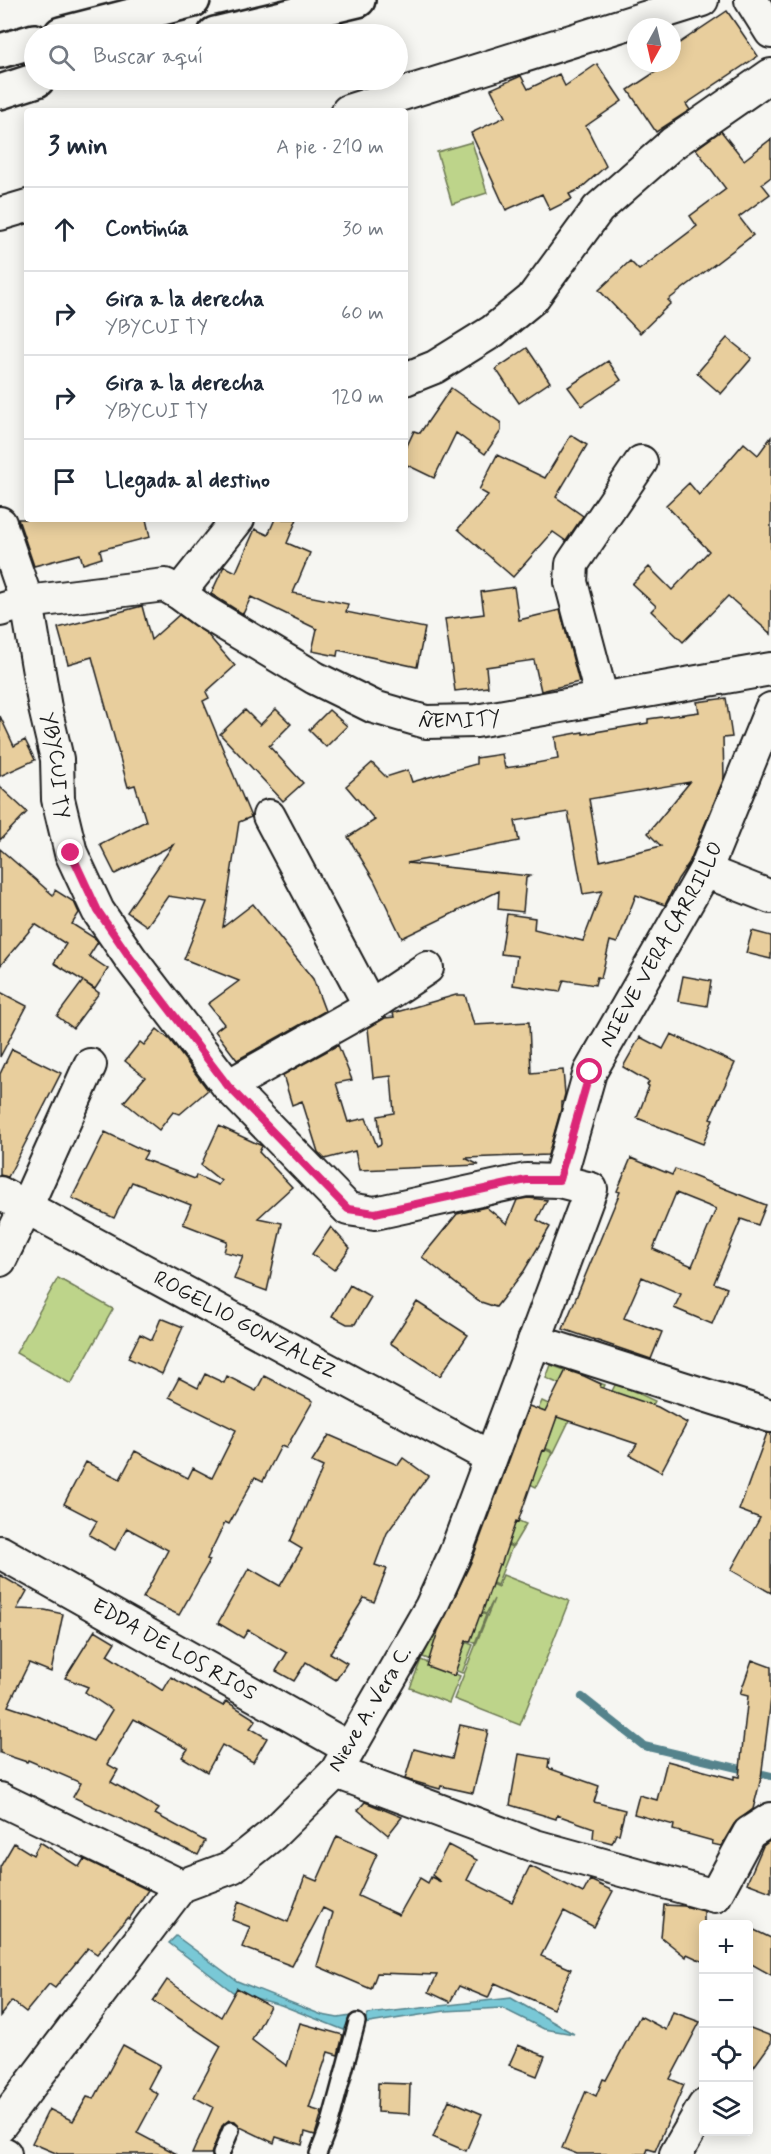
<!DOCTYPE html>
<html lang="es">
<head>
<meta charset="utf-8">
<style>
  :root { --surface:#fff; --page:#f6f6f7; --text:#1f2937; --muted:#747a83; --line:#e0e1e3 }
  body { margin:0; font-family:Mynerve,sans-serif; background:var(--page); color:var(--text) }
  .controls { position:absolute; right:18px; bottom:18px; display:grid; overflow:hidden; border-radius:6px; box-shadow:0 3px 15px #0003 }
  .controls button { width:54px; height:54px; display:grid; place-items:center; padding:0; border:0; border-bottom:2px solid var(--line); background:var(--surface); color:var(--text); font:30px sans-serif }
  .compass { position:absolute; left:627px; top:18px; width:54px; height:54px; border-radius:50%; background:var(--surface); box-shadow:0 3px 15px #0003; rotate:188deg }
  .stop { position:absolute; width:18px; height:18px; margin:-14px; border:4px solid #db2777; border-radius:50%; background:#fff }
  .stop.end { background:#db2777; border-color:#fff; box-shadow:0 2px 6px #0008 }
  .list { margin:0; padding:0; list-style:none }
  h2 { display:flex; justify-content:space-between; align-items:center; height:78px; margin:0; padding:0 24px; font-size:26px }
  h2 small { font-size:20px; font-weight:400; color:var(--muted) }
  .list li { display:grid; grid-template-columns:39px 1fr auto; gap:18px; align-items:center; box-sizing:border-box; height:84px; padding:0 24px; border-top:2px solid var(--line) }
  .list b { display:block; font-size:22px; white-space:nowrap }
  .list p { margin:0; font-size:20px; white-space:nowrap; color:var(--muted) }
  .list em { font-size:20px; font-style:normal; color:var(--muted) }
  .icon { flex:none; width:33px; height:33px; fill:none; stroke:currentColor; stroke-width:2; stroke-linecap:round; stroke-linejoin:round }
  .map { position:relative; flex:none; width:771px; height:2154px; overflow:hidden }
  .search { position:absolute; background:var(--surface); box-shadow:0 3px 15px #0003; left:24px; top:24px; width:384px; height:66px; display:flex; align-items:center; gap:15px; box-sizing:border-box; padding:0 21px; border-radius:33px; color:var(--muted); font-size:22px }
  .panel { position:absolute; background:var(--surface); box-shadow:0 3px 15px #0003; left:24px; top:108px; width:384px; height:414px; border-radius:6px }
  .map>svg:first-child { display:block }
</style>
</head>
<body>
<div class="map">
<svg width="771" height="2154" viewBox="0 0 771 2154">
  <rect width="100%" height="100%" fill="#f6f6f2"/>
  <filter id="ink" filterUnits="userSpaceOnUse"><feTurbulence type="fractalNoise" baseFrequency=".0167" numOctaves="2"/><feDisplacementMap in="SourceGraphic" scale="12" xChannelSelector="R" yChannelSelector="G"/><feConvolveMatrix kernelMatrix="1 2 1 2 8 2 1 2 1" color-interpolation-filters="sRGB"/></filter>
  <g filter="url(#ink)">
    <!-- green -->
    <path fill="#bdd48a" stroke="#6c7853" stroke-width="1.5" d="M472,142l15,51 -35,11 -15,-52z
      M58,1278l55,31 -42,75 -55,-31z
      M551,1365l54,20 -18,40 -5,-31 -36,-16z
      M616,1383l39,18 -18,34 -38,-17z
      M542,1401l30,14 -18,37 -29,-13z
      M523,1440l30,13 -17,34 -28,-14z
      M496,1511l30,13 -13,22 -28,-12z
      M484,1534l28,13 -15,38 -32,-14z
      M464,1572l34,15 5,-12 66,26 -49,124 -66,-26 40,-100 -8,15 -35,-14z
      M451,1601l35,14 -11,28 -38,-15z
      M436,1631l37,14 -11,28 -39,-16z
      M421,1660l39,16 -11,27 -39,-15z"/>
    <!-- water -->
    <path fill="#79c8d6" stroke="#54838c" stroke-width="1.5" d="M176,1936l61,45 85,34 16,3 13,-2 -7,14 -63,-25 -48,-13 -64,-49z
      M511,1998l63,36 -30,-5 -42,-21 -57,3 -82,13 5,-10z"/>
    <g fill="none" stroke-linecap="round" stroke-linejoin="round">
      <!-- stream -->
      <path stroke="#54838c" stroke-width="8" d="M582,1697l62,49 127,30"/>
    </g>
    <!-- building -->
    <path fill="#e8ce9d" stroke="#1c1c1c" stroke-width="1.5" fill-rule="evenodd" d="M727,11l31,45 -72,48 4,6 -34,22 -28,-42 41,-27h3v-15z
      M597,64l25,37 -36,25 20,40 -26,23 -11,5 3,5 -22,11 -8,-16 -36,16 -35,-77 34,-16 -14,-28 30,-13 7,13 31,-15 6,12z
      M721,131l23,29 27,-21v38l-9,7 8,10 -31,23 14,18 -85,65 3,3 -31,30 -41,-43 31,-29 9,9 58,-44 -7,-10 36,-27 -30,-40z
      M727,338l25,20 -31,36 -24,-21z
      M527,348l23,34 -31,21 -23,-34z
      M608,361l13,19 -39,26 -14,-19z
      M451,388l50,35v8l-16,23 -29,-21 -22,45 -29,-14v-14l9,-19 6,2z
      M571,435l16,10 -31,52 27,19 -17,25 -13,-9 -40,45 -55,-48 30,-34 -9,-5 18,-35 48,23z
      M771,437v197l-43,-38 -45,46 -32,-31 5,-5 -24,-22 17,-17 23,23 37,-39 -43,-46 23,-22 10,12 45,-52 14,12z
      M18,519h128l4,18 -50,13 2,8 -19,6 -3,-10 -46,12z
      M275,519h22l-10,24 23,10 -17,40 55,11 -2,8 79,16 -8,39 -79,-17 -1,6 -25,-5 5,-22 -66,-32 -8,17 -32,-20 13,-28 12,6 19,-43 13,6z
      M514,587l5,33 41,-10 19,72 -38,9 -7,-31 -48,7 2,20 -33,4 -10,-72 39,-5 -3,-22z
      M142,606l9,34 28,-25 28,19 28,32 -29,26 3,6 -6,3 48,116 -12,5 -16,105 30,-23 60,75 12,32 -88,49 -22,-29 9,-7 -16,-20 31,-23 -55,-22 23,-57 -39,-6 -21,30 -20,-14 46,-67 -58,29 -15,-30 46,-23 -11,-36 -7,2 -36,-130 -24,7 -10,-36z
      M726,698l6,39 -9,1 1,40 -35,85 -11,16 -13,26 -29,-10 -19,48 -7,-2 -9,37 -4,-1 -2,8 -31,-5 -4,12 -47,-7 4,-29 -16,-2 6,-40 28,4 -1,11 49,12 19,-50 -19,3 -15,-82 -53,9 4,20 -112,22 123,13 -4,2 -3,34 -25,-3 1,-18 -97,47 -28,-58 -26,-43 27,-17 -29,-34 26,-23 14,14 22,-7 4,12 64,-18v-6l26,-4 3,14 21,-3 32,-6 -3,-22 28,-5v2l65,-11v-4l51,-7 -2,-10zM690,782l-42,51 13,13 -61,15 -11,-62z
      M276,709l15,15 -22,22 34,37 -20,18 -63,-67 25,-24 15,15z
      M329,710l18,16 -21,21 -17,-17z
      M0,716l14,30 11,-6 10,20 -35,16z
      M0,787l27,25 -27,28z
      M0,849l53,46 2,-5 19,12 5,11 -7,11 24,15 2,3 -9,14 19,13 -13,20 -11,-7 15,11 -26,35 -16,-12 26,-35 -29,-18 12,-19 -31,-20 -35,42z
      M752,931l19,5v23l-25,-6z
      M683,976l28,5 -4,25 -29,-5z
      M0,992l27,14 -27,51z
      M456,995h9l9,30 55,-3 2,51 32,-3 2,24 -2,8h-2v7l-13,46 -83,3 14,7 -120,5 -4,-19 -30,8 -7,-7 -16,-51 -10,4 -9,-30 55,-30 14,35 -16,3 12,39 18,-4 11,28 4,-2 -3,-28 16,-3 -3,-37 -18,2 -5,-50 17,-10 9,-1 -1,-4z
      M157,1029l13,11 38,50 -28,24 -7,-2 -14,18 -35,-28 21,-25 -20,-16 15,-19 4,3z
      M671,1034l64,29 -25,55 3,1 -10,25 -66,-26 12,-32 -2,-1 2,-3 -26,-15 17,-30 23,12z
      M12,1049l49,24 -53,104 -8,-2v-101z
      M219,1126l41,19 2,1 -3,6 33,35 -34,31 24,5 -15,68 -33,-12 9,-23 -19,-4 3,-11 -44,-17 8,-19 -59,-23 -18,36 -42,-20 33,-66 42,20 -4,7 52,20 1,-4 22,10 3,-4 -20,-16z
      M631,1158l41,17 3,-6 91,36 -8,20 -17,-6 -27,64 13,5 -15,36 -38,-16 7,-14 -39,-17 -18,41 38,14 -11,27 -88,-30 57,-137 -3,-1zM676,1193l40,16 -24,57 -39,-17z
      M528,1198l19,2 -10,20 13,7 -26,44 -28,36 -18,-6 -56,-44 35,-43 29,-7 21,17 10,-24z
      M331,1227l19,21 -16,22 -22,-16z
      M350,1285l21,12 -16,27h-8l-15,-8z
      M417,1302l51,33 -28,41 -50,-33z
      M161,1318l22,9 -21,47 -34,-16 12,-24 12,6z
      M566,1370l18,6 17,8 -1,3 58,20 29,16 -26,49 -31,-17 7,-11 -80,-27 -12,34 -2,-1 -25,72 -2,-1 -15,44 -2,-1 -18,52 -1,-1 -10,27 -4,-1 -12,35 -27,-10 11,-35 34,-71 57,-154 16,6z
      M205,1374l19,9 3,-7 29,15 8,-15 49,25 -27,47 -5,-2 -18,35 -8,-4 -26,47 -4,-2 -18,37 3,1 -31,55 -36,-17 25,-48 -41,-22 -12,22 -26,-15 8,-14 -33,-17 22,-42 34,17 15,-28 53,27 5,-10 19,10 24,-48 -67,-33 10,-19 19,10z
      M767,1433h4v160l-40,-23 29,-52 -21,-8z
      M329,1435l69,30 5,-7 25,18 -41,57 -12,32 12,4 -13,33 -10,-4 -34,55 17,10 -11,17 -30,-18 -12,19 -18,-10 11,-18 -39,-23 -5,8 -25,-15 31,-55 31,18 22,-37 -12,-7 33,-75 -11,-5z
      M0,1575l27,16 -10,18 28,1 18,4 -12,58 -22,-9 -21,43 32,11 53,24 19,-31 -27,-18 3,-5 -23,-9 30,-48 20,12 -8,13 56,36 8,-14 52,29 3,-5 30,19 -6,8 17,10 -14,24 -31,-17 -15,27 -25,-15 6,-8 -54,-30 -27,45 11,6 -7,12 48,27 -4,5 50,27 -7,14 -125,-58 8,-14 -53,-23 -1,2 -27,-9z
      M752,1660l19,7v32l-10,79 -8,31 -19,15 -13,22 -9,-2 1,-3 -40,-11 1,-5 -40,-11 5,-19 18,5 10,-39 67,18v-3l5,1 9,-81 -8,-2z
      M460,1725l28,6 -15,62 -32,-7 -1,3 -35,-10 9,-30 38,10z
      M519,1754l30,5 -1,9 51,18 -5,16 31,8 -6,24h-3l-4,9 -19,-5 1,-10 -37,-13 -1,4 -46,-14z
      M365,1802l37,15 -14,18 -30,-25z
      M337,1836l40,18 -19,42 41,19 21,-37 8,5 3,-6 10,5 -9,-7 16,-30 29,15 -10,20 45,22 18,-36 53,27 7,-13 23,11 -19,36 -30,-16 -23,45 30,13 -18,40 -58,-26 -7,15 -29,-12 -9,16 -21,-10 8,-17 -60,-2 -6,16 -54,-23 16,-53 -10,-5 -31,58 -50,-19 8,-20 -18,-7 7,-19 49,21 17,-46 12,5z
      M771,1840v52l-24,-9 16,-37z
      M40,1842l39,25 5,-8 64,31 -19,29 -2,-1 -30,36 -9,-6 -33,40 -6,-4 -23,28 -14,-11 -12,15v-149l14,-24 19,12z
      M664,1905l20,1 20,5v51l-17,-8 -1,3 -25,-20z
      M748,1927l23,11v37l-23,-13z
      M167,1980l54,37 16,-29 33,18 -18,34 35,26 13,-43 43,12 -5,20 -10,-3 -19,56 13,4 -7,23 -10,-3 -3,13 -26,-8 -2,6 -34,-16 -5,-6 -6,-1 -7,6 -11,28h-19l21,-47 -19,-10 27,-51 -68,-45z
      M673,2012l27,10 -30,57 14,6 -29,66 -7,-2 -2,5h-69l-15,-6 24,-57 10,5 7,-17 3,1 34,-64 26,14z
      M748,2027l23,9v7l-23,32z
      M123,2045l37,20 -12,23 10,6 -21,39 40,21h-119l-26,-11 17,-34 24,12 14,-24 7,2z
      M518,2045l27,11 -8,20 -28,-11z
      M378,2083l32,1 -1,30 -32,-2z
      M449,2100l33,14 -16,37 -33,-14z"/>
    <g fill="none" stroke-linecap="round" stroke-linejoin="round">
      <!-- lane casing -->
      <g stroke="#1c1c1c" stroke-width="20">
        <path id="lane" d="M221,2154l10,-24
          M318,2154l12,-31 27,-101"/>
      </g>
      <!-- street casing -->
      <g stroke="#1c1c1c" stroke-width="36">
        <g id="street">
          <path d="M751,0l20,32"/>
          <path d="M348,111l354,-111"/>
          <path d="M0,214l27,-8"/>
          <path d="M405,379l30,-12 58,-36 39,-32 66,-90 75,-66 98,-68"/>
          <path id="s1" d="M0,523l27,79 18,106 12,51 1,40 13,54 27,58 33,48 97,127 120,123 27,4 151,-33 33,1 32,8 -136,365 -24,53 -95,165 -64,63 -40,32 -51,19 -181,239"/>
          <path d="M179,593l59,-74"/>
          <path id="s2" d="M0,610l27,-8 138,-17 14,8 24,18 112,67 59,29 52,15 50,-1 295,-52"/>
          <path d="M602,699l-31,-117 1,-18 69,-102"/>
          <path d="M269,816l101,190"/>
          <path d="M705,871l66,26"/>
          <path d="M228,1086l142,-80 57,-38"/>
          <path id="s3" d="M559,1181l31,-109 115,-201 66,-162"/>
          <path id="s4" d="M0,1193l490,264"/>
          <path d="M0,1260l26,-53 64,-142"/>
          <path d="M534,1341l237,75"/>
          <path id="s5" d="M0,1552l349,196"/>
          <path d="M336,1772l199,74 180,50 34,-63 22,-14"/>
          <path d="M0,1799l181,87"/>
          <path d="M0,2152l5,2"/>
          <path d="M676,2154l28,-48"/>
        </g>
      </g>
      <!-- highway casing -->
      <g stroke="#1c1c1c" stroke-width="38">
        <path id="highway" d="M61,34l132,-34
          M215,34l143,-34
          M0,51l34,-10
          M0,92l37,-12"/>
      </g>
      <!-- lane -->
      <use href="#lane" stroke="#f6f6f2" stroke-width="15"/>
      <!-- street -->
      <use href="#street" stroke="#f6f6f2" stroke-width="32"/>
      <!-- highway -->
      <use href="#highway" stroke="#f6f6f2" stroke-width="33"/>
    </g>
  </g>
  <g fill="none" stroke-linecap="round" stroke-linejoin="round" filter="url(#ink)">
    <!-- route -->
    <path stroke="#db2777" stroke-width="8" d="M71,853l27,58 33,48 97,127 120,123 27,4 151,-33h33l31,-108"/>
  </g>
  <g text-anchor="middle" dominant-baseline="central" stroke-width="4.5" stroke-linejoin="round" paint-order="stroke">
    <!-- street labels -->
    <g font-size="21" fill="#1c1c1c" stroke="#f6f6f2">
      <text stroke="none"><textPath href="#s2" startOffset="498">ÑEMITY</textPath></text>
      <text stroke="none"><textPath href="#s1" startOffset="250">YBYCUI TY</textPath></text>
      <text stroke="none"><textPath href="#s3" startOffset="260">NIEVE VERA CARRILLO</textPath></text>
      <text stroke="none"><textPath href="#s4" startOffset="278">ROGELIO GONZALEZ</textPath></text>
      <text stroke="none"><textPath href="#s5" startOffset="200">EDDA DE LOS RIOS</textPath></text>
      <text transform="translate(370 1709) rotate(-59)">Nieve A. Vera C.</text>
    </g>
  </g>
</svg>
<div class="controls">
<button>+</button>
<button>−</button>
<button><svg class="icon" aria-label="locate" viewBox="0 0 24 24"><circle cx="12" cy="12" r="6"/><path d="M12 2v4M12 18v4M2 12h4M18 12h4"/></svg></button>
<button><svg class="icon" aria-label="layers" viewBox="0 0 24 24"><path d="M12 4l9 5-9 5-9-5zM3 14l9 5 9-5"/></svg></button>
</div>
<svg class="compass" viewBox="-18 -18 36 36"><path d="M0-13l5 13h-10z" fill="#e53935"/><path d="M0 13l5-13h-10z" fill="#747a83"/></svg>
<div class="stop" style="left:590px;top:1072px"></div>
<div class="stop end" style="left:71px;top:853px"></div>
<div class="search"><svg class="icon" aria-label="search" viewBox="0 0 24 24"><circle cx="10" cy="10" r="6"/><path d="M15 15l6 6"/></svg>Buscar aquí</div>
<section class="panel">
<h2>3 min<small>A pie · 210 m</small></h2>
<ul class="list">
<li><svg class="icon" aria-label="ahead" viewBox="0 0 24 24"><path d="M12 20V5M6 11l6-6 6 6"/></svg><div><b>Continúa</b></div><em>30 m</em></li>
<li><svg class="icon" aria-label="right" viewBox="0 0 24 24"><path d="M7 20v-9h11M14 6l5 5-5 5"/></svg><div><b>Gira a la derecha</b><p>YBYCUI TY</p></div><em>60 m</em></li>
<li><svg class="icon" aria-label="right" viewBox="0 0 24 24"><path d="M7 20v-9h11M14 6l5 5-5 5"/></svg><div><b>Gira a la derecha</b><p>YBYCUI TY</p></div><em>120 m</em></li>
<li><svg class="icon" aria-label="arrive" viewBox="0 0 24 24"><path d="M6 21V4h12l-3 4 3 4H6"/></svg><div><b>Llegada al destino</b></div></li>
</ul>
</section>
</div>
</body>
</html>
